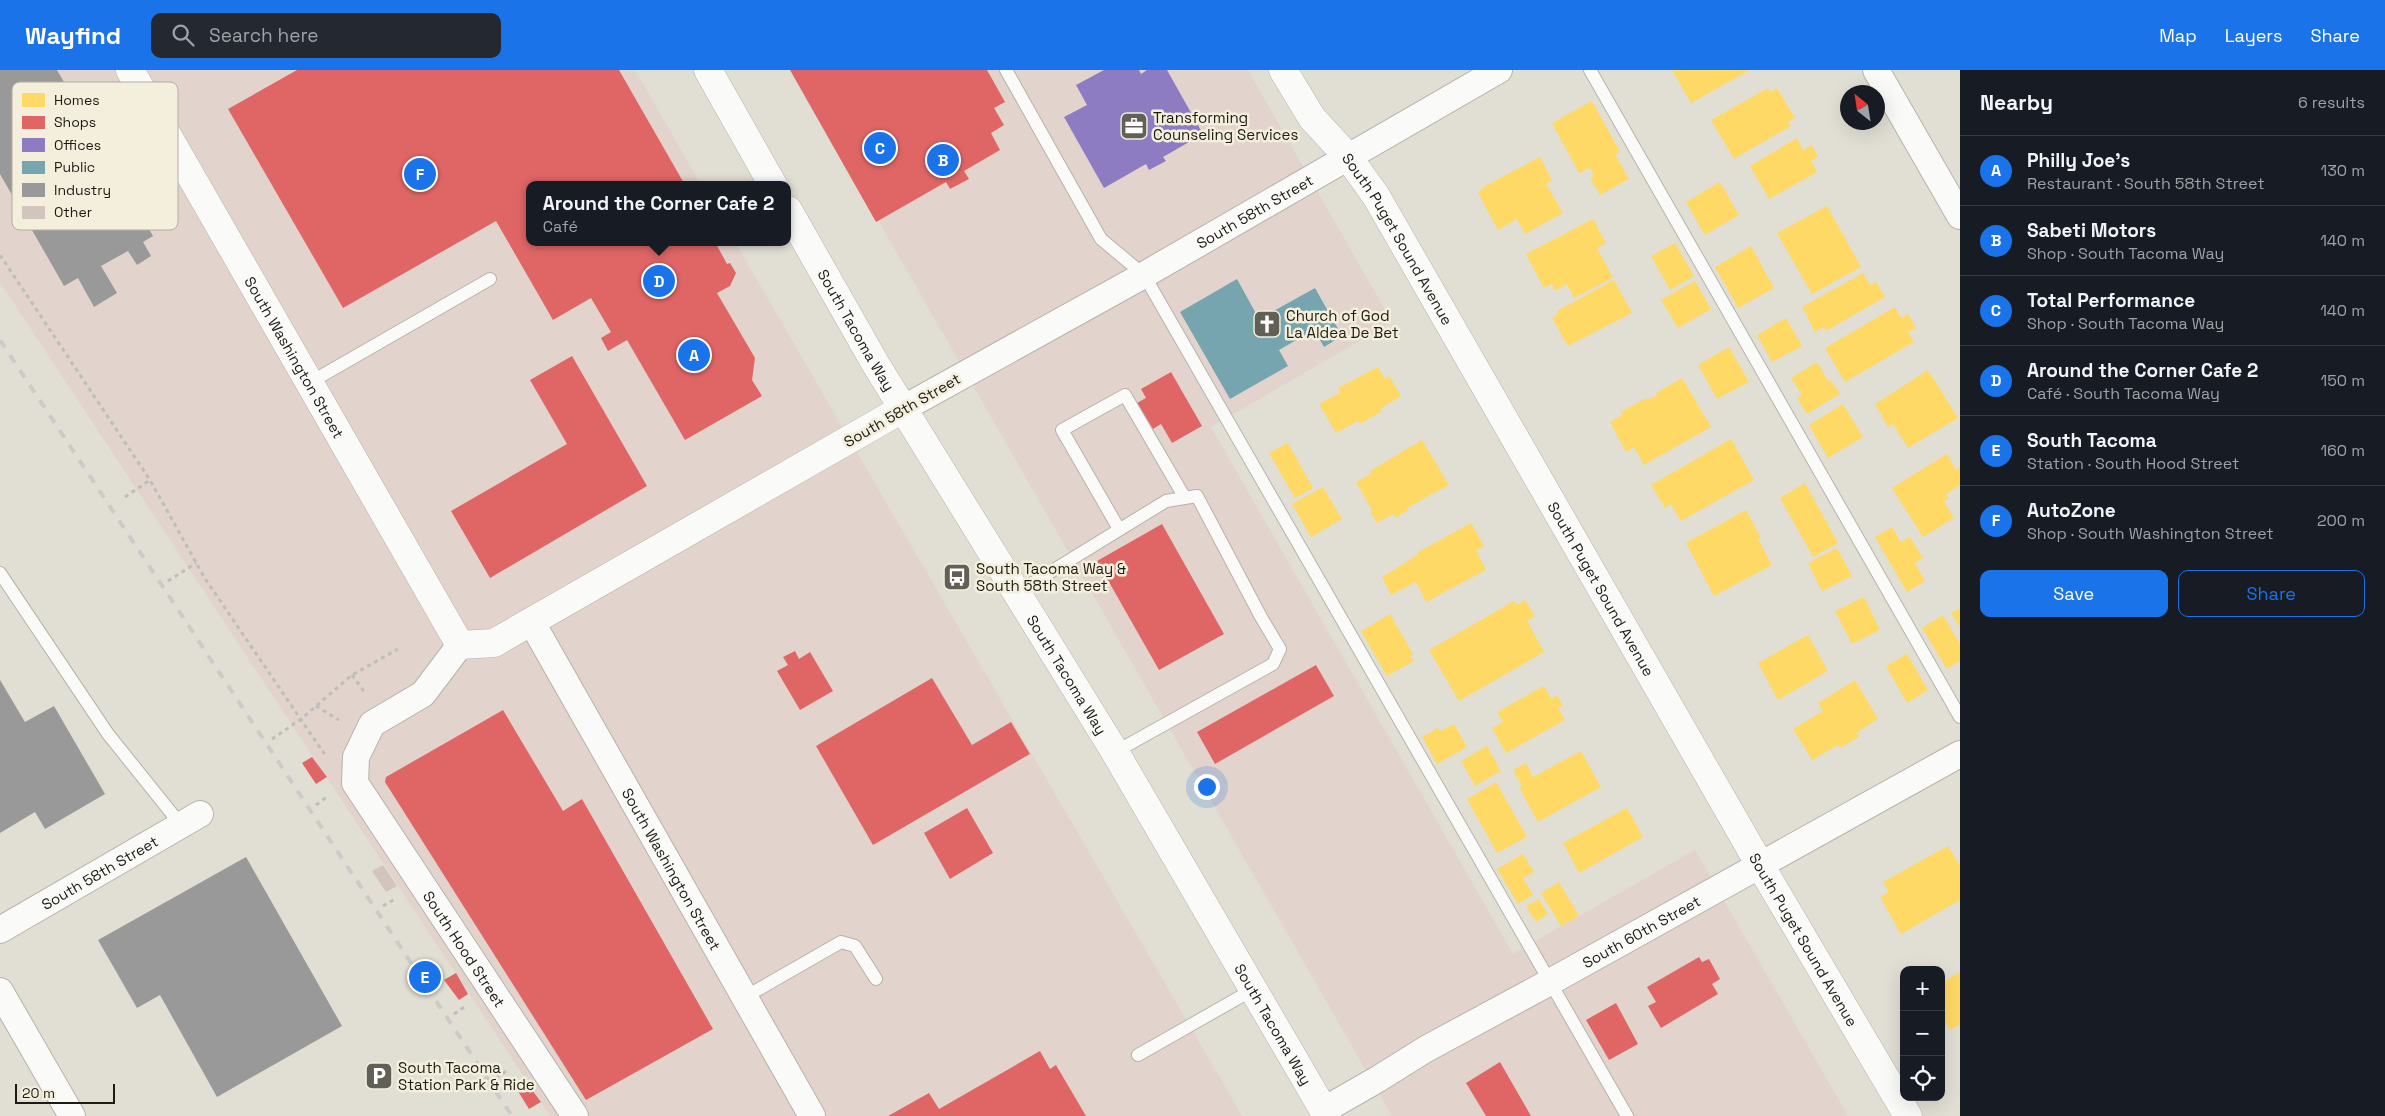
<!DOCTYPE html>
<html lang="en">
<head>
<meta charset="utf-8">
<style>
  :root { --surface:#171b24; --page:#242831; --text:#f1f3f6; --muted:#9ea1a6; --line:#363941; --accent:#1a73e8 }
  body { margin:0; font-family:"Space Grotesk",sans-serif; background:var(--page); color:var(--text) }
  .controls { position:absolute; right:15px; bottom:15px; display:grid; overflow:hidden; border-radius:10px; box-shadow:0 5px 20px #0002 }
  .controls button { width:45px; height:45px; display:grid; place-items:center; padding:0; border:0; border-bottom:1px solid var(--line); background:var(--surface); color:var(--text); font:25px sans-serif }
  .compass { position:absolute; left:1840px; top:15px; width:45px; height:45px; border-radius:50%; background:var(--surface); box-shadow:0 5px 20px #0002; rotate:330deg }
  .scale { position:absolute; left:15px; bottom:12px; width:100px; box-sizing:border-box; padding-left:5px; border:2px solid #1d1b14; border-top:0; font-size:14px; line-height:18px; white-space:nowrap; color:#1d1b14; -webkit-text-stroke:4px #f3efdc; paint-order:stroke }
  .you { position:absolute; left:1206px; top:716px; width:18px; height:18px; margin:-12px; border:4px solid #fff; border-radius:50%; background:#1a73e8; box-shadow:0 0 0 8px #1a73e833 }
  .badge { display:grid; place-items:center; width:32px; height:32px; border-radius:50%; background:var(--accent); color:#fff; font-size:16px; font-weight:700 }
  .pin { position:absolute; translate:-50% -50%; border:2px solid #fff; box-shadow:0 1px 5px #0006 }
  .popup { position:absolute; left:526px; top:111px; width:265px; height:65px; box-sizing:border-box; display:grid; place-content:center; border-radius:10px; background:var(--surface); filter:drop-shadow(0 1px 4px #0005); font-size:16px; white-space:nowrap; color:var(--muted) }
  .popup b { font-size:19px; color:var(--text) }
  .popup::after { content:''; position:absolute; left:50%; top:100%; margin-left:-10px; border:10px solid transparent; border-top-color:var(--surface) }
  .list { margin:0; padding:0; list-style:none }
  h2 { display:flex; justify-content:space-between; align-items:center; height:65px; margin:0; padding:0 20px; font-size:21px }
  h2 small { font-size:16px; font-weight:400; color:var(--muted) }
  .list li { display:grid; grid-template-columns:32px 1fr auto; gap:15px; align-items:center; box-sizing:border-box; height:70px; padding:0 20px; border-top:1px solid var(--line) }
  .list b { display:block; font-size:19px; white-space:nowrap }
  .list p { margin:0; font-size:16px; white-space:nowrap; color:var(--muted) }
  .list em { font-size:16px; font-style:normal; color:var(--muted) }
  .actions { display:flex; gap:10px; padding:15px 20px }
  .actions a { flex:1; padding:11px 0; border:1px solid var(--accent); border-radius:10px; text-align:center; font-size:18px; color:var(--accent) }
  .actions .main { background:var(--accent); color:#fff }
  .icon { flex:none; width:28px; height:28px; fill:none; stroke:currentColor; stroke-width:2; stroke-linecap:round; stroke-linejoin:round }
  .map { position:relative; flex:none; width:1960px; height:1046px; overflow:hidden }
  header { display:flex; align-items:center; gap:30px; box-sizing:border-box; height:70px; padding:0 25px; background:var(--accent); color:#fff }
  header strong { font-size:24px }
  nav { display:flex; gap:28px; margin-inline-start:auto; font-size:18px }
  .search { width:350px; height:45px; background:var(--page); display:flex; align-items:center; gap:12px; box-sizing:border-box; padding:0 18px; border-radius:10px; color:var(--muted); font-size:19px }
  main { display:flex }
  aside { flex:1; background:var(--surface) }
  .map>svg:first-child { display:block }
</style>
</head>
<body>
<header>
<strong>Wayfind</strong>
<div class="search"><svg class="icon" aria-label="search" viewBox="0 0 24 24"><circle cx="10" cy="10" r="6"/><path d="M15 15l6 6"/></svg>Search here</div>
<nav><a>Map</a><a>Layers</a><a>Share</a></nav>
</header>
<main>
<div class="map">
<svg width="1960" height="1046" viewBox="0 0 1960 1046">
  <rect width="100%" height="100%" fill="#e1ded4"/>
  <!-- commercial -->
  <path fill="#e2d3cc" d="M0,0h635l66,115h-171v57h205l507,874h-692l-550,-834z
    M792,0h456l144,252 -181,105 302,527 182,-104 153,266h-456z"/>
  <!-- homes -->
  <path fill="#ffd966" d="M1672,0h78l-59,33z
    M1768,18l2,4 7,-4 18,30 -7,4 3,4 -57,33 -23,-39z
    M1592,31l28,51 -5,2 14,25 -29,16 -10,-17 4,-2 -4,-8 -11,5 -27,-50z
    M1797,68l6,12 9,-5 6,12 -7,4 6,11 -48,27 -19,-33z
    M1540,87l12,23 -6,4 17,29 -38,21 -8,-15 -19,11 -20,-37 7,-7z
    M1720,112l19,33 -34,20 -19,-33z
    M1827,136l34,61 -49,27 -35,-61z
    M1593,149l13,24 -9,5 16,30 -39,20 -7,-14 -12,7 -3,-7 -8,4 -18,-34z
    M1675,173l19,33 -24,14 -19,-34z
    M1751,176l23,42 -36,20 -23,-41z
    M1863,203l7,12 6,-3 9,15 -59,34 -2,-4 -9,5 -13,-25z
    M1614,210l18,33 -64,33 -16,-28 6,-4 -1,-3z
    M1695,211l16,28 -33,19 -17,-28z
    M1895,237l6,11 7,-4 8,14 -8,4 6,10 -69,40 -20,-34z
    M1786,248l16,28 -30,16 -15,-27z
    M1729,277l20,35 -32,17 -19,-34z
    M1817,292l11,19 3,-1 9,14 -33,20 -10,-16 5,-3 -11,-17z
    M1378,297l7,12 4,-3 12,20 -21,13 2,2 -22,13 -2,-3 -22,12 -17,-29 22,-12 -3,-4z
    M1928,300l30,48 -50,30 -15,-24 -5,3 -13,-23z
    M1682,308l29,49 -67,38 -10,-18 -8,5 -16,-30 12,-7 -1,-3 25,-14 1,2 11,-5 -2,-2z
    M1843,334l20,33 -35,21 -19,-33z
    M1731,369l23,41 -73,41 -10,-17 -6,4 -14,-23z
    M1422,370l27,45 -42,23 1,2 -12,8 -3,-4 -16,9 -7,-12 2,-1 -16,-28 15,-8 -1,-3z
    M1288,373l25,45 -18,10 -26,-45z
    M1947,384l9,16 4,-3v18l-14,9 3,4 -5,3 10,17 -31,19 -31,-49z
    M1805,413l33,60 -25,14 -33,-59z
    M1323,417l19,32 -31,18 -19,-33z
    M1746,440l15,28 -3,1 14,26 -58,31 -28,-53z
    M1471,453l13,23 -8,4 10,20 -60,32 -10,-20 -25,13 -9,-18 37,-23 -1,-2z
    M1892,457l9,15 9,-5 13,21 -8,5 10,18 -18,11 -32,-55z
    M1837,478l15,28 -30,15 -14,-28z
    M1864,527l16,33 -28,14 -17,-33z
    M1525,530l10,16 -8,5 17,31 -85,49 -30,-51 85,-49 3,4z
    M1960,538v20l-9,-15z
    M1390,544l23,40 -3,2 4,5 -27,15 -26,-45z
    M1943,545l17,29v17l-13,8 -25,-41z
    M1808,565l20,36 -50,29 -20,-37z
    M1907,584l21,36 -21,13 -21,-37z
    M1855,610l23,39 -22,14 3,4 -19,11 -2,-3 -26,15 -19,-31 30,-18 -5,-8z
    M1544,616l7,13 6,-4 6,11 -5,2 7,12 -59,33 -14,-25 11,-6 -6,-10z
    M1454,654l13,23 -30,17 -15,-27 16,-9 2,3z
    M1487,676l14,25 -26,15 -14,-25z
    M1581,681l20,36 -63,35 -19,-35 3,-1 -9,-16 13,-7 7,14z
    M1496,712l31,55 -30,16 -30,-54z
    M1627,738l16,29 -64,36 -16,-30z
    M1948,776l12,20v34l-59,34 -21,-37 9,-5 -6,-10z
    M1523,784l11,18 -11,6 10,17 -15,9 -21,-35z
    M1559,812l20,34 -18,10 -20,-33z
    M1539,829l9,15 -12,8 -10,-16z
    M1960,902v52l-10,6 -9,-15v-32z"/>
  <!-- shops -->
  <path fill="#e06666" d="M297,0h322l66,115h-155v57h185l12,22 3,-1 6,10 -6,13 -13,7 38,65 -3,22 10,16 -77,44 -58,-100 -19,11 -7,-13 10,-6 -20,-34 -38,22 -57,-99 -153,87 -115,-199z
    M790,0h197l18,32 -11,6 10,17 -13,8 9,17 -36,21 5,8 -19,10 -4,-7 -70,40z
    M572,286l75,130 -157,92 -39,-67 116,-67 -37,-64z
    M1171,302l31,54 -30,17 -11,-19 -8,5 -16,-26 9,-5 -5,-9z
    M1162,454l62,110 -65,36 -62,-109z
    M795,581l4,8 11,-7 23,39 -33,19 -23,-39 11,-6 -5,-8z
    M1316,595l18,31 -119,68 -18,-32z
    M932,608l40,67 39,-23 19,32 -157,91 -57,-99z
    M503,640l60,101 19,-12 131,230 -127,71 -201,-318 1,-5z
    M312,687l15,20 -11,7 -14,-21z
    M967,738l26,45 -43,26 -26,-46z
    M1699,887l3,5 7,-3 11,20 -8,5 6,10 -57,34 -13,-22 8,-4 -9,-15z
    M456,903l12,21 -9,6 -15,-20z
    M1616,933l22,41 -29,16 -23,-40z
    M1040,981l10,18 6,-4 30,51h-198l41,-23 10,16z
    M1500,992l31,54h-45l-20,-33z
    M526,1012l15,20 -12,7 -13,-21z"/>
  <!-- offices -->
  <path fill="#8e7cc3" d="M1104,0h35l2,4 6,-4h20l36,64 -40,23 3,4 -17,9 -3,-6 -42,24 -40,-71 23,-12 -11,-20z"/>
  <!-- public -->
  <path fill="#76a5af" d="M1237,209l22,40 56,-31 27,48 -18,11 -10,-17 -35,20 9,16 -58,33 -50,-87z"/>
  <!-- industry -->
  <path fill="#999" d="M0,0h57l96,166 -10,6 8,14 -14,9 -9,-14 -27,15 16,27 -23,14 -16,-29 -14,8 -64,-112z
    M0,610l25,42 29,-16 51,88 -60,35 -10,-17 -35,21z
    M246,787l96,169 -125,71 -57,-102 -23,13 -39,-68z"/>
  <!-- building -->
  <path fill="#d2c5bd" d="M383,795l14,21 -11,6 -14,-21z"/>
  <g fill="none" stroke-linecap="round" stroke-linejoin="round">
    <!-- lane casing -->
    <g stroke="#b6b3ab" stroke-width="14">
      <path id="lane" d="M1006,0l95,169 43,36 483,841
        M1590,0l370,647
        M309,313l181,-104
        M1119,459l-57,-99 63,-35 60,103
        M0,503l108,161 73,91
        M1018,522l148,-91 31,-5 64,121 19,32 -7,15 -158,88
        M745,927l96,-55 14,4 21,33
        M1138,985l116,-66"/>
    </g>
    <!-- street casing -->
    <g stroke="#b6b3ab" stroke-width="28">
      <g id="street">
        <path d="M1876,0l84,146"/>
        <path id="s1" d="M904,338l240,-133 355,-205"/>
        <path id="s2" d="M531,551l281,495"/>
        <path id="s3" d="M460,575l-37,49 -51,30 -16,33 -1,26 220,333"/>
        <path id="s4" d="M0,860l200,-116"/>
        <path d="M0,921l72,125"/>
        <path id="s5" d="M1324,1040l54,-31 48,-30 124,-67 410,-228"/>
      </g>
    </g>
    <!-- secondary casing -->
    <g stroke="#b6b3ab" stroke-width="29">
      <g id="secondary">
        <path id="s6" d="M130,0l330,575 34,-2 410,-235"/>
        <path d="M708,0l65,115"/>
        <path id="s7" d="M1283,0l29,48 36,39 28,39 384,669 148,251"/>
        <path id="s8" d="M788,140l87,153 240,389 212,364"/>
      </g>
    </g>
    <!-- path -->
    <path stroke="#bebeba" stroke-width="3" stroke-dasharray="4 4" stroke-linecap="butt" d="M0,185l150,225 54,97 121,178
      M125,427l25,-17
      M168,511l28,-18
      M352,605l13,18
      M316,636l23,14
      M272,669l29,-20 51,-44 46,-26
      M316,735l12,-9
      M383,836l12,-7
      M454,944l12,-8
      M496,1008l12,-8"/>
    <!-- lane -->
    <use href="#lane" stroke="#fafaf9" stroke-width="12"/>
    <!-- street -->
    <use href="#street" stroke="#fafaf9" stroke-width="26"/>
    <!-- secondary -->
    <use href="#secondary" stroke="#fafaf9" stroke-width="28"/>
    <!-- rail -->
    <path stroke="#cccbc8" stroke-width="4" stroke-dasharray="9 9" stroke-linecap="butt" d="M0,270l512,776"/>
  </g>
  <!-- icons -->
  <defs>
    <g id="office-square" transform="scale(1.4375)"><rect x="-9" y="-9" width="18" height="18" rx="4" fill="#625f57" stroke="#f3efdc"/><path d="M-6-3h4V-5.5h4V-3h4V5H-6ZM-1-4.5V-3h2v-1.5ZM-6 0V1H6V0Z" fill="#fff"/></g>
    <g id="church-square" transform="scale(1.4375)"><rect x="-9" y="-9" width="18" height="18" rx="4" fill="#625f57" stroke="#f3efdc"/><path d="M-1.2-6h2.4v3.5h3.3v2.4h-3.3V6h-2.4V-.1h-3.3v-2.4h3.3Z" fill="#fff"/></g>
    <g id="bus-square" transform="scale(1.4375)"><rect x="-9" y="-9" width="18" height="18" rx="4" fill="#625f57" stroke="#f3efdc"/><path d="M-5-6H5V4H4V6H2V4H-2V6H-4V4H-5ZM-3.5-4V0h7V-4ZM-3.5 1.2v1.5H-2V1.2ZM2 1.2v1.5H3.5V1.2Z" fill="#fff"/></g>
    <g id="parking-square" transform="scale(1.4375)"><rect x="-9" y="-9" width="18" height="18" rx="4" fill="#625f57" stroke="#f3efdc"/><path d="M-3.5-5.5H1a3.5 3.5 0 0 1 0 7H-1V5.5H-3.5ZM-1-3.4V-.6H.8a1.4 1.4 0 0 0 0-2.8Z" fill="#fff"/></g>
  </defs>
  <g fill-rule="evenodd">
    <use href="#office-square" x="1134" y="56"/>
    <use href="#church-square" x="1267" y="254"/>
    <use href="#bus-square" x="957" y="507"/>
    <use href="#parking-square" x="379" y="1006"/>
  </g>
  <g text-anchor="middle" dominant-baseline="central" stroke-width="5" stroke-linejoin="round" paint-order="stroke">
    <!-- poi labels -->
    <g font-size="15" fill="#1d1b14" stroke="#f3efdc" text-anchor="start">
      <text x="1153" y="47">Transforming<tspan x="1153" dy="17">Counseling Services</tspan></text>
      <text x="1286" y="245">Church of God<tspan x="1286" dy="17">La Aldea De Bet</tspan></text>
      <text x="976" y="498">South Tacoma Way &amp;<tspan x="976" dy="17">South 58th Street</tspan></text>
      <text x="398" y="997">South Tacoma<tspan x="398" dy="17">Station Park &amp; Ride</tspan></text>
    </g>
    <!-- street labels -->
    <g font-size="15" fill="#1d1b14" stroke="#f3efdc">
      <text stroke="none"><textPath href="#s1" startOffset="402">South 58th Street</textPath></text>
      <text stroke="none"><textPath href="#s7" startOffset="205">South Puget Sound Avenue</textPath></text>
      <text stroke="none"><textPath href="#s8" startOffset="138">South Tacoma Way</textPath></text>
      <text stroke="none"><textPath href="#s6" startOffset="331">South Washington Street</textPath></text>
      <text transform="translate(902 340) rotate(-30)">South 58th Street</text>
      <text stroke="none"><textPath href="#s7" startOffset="610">South Puget Sound Avenue</textPath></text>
      <text stroke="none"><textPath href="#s8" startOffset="542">South Tacoma Way</textPath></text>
      <text stroke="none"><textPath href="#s2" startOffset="285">South Washington Street</textPath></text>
      <text stroke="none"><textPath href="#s4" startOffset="115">South 58th Street</textPath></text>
      <text stroke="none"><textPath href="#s5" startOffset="364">South 60th Street</textPath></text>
      <text stroke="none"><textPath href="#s7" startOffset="1015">South Puget Sound Avenue</textPath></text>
      <text stroke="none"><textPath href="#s3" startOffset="382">South Hood Street</textPath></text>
      <text stroke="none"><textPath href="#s8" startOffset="948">South Tacoma Way</textPath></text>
    </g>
  </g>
  <!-- legend -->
  <rect x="12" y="12" width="166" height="148" rx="8" fill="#f3efdc" stroke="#b3afa0" stroke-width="1"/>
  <rect x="22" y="23" width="23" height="14" fill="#ffd966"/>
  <rect x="22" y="46" width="23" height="13" fill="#e06666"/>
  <rect x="22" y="68" width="23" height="14" fill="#8e7cc3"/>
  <rect x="22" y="91" width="23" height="13" fill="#76a5af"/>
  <rect x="22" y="113" width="23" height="14" fill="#999"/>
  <rect x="22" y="136" width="23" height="13" fill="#d2c5bd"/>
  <g font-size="14" fill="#1d1b14">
    <text x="54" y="35">Homes</text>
    <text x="54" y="57">Shops</text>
    <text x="54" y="80">Offices</text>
    <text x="54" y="102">Public</text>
    <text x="54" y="125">Industry</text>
    <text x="54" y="147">Other</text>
  </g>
</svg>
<div class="controls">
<button>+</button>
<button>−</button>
<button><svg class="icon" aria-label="locate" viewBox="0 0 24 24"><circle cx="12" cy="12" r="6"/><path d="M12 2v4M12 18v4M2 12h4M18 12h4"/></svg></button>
</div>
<svg class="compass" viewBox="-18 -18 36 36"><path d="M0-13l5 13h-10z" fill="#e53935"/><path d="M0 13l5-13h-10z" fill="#9ea1a6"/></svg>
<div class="scale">20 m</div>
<div class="you"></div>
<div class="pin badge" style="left:694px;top:285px">A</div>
<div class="pin badge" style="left:943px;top:90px">B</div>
<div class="pin badge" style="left:880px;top:78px">C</div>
<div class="pin badge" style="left:659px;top:211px">D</div>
<div class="popup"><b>Around the Corner Cafe 2</b>Café</div>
<div class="pin badge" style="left:425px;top:907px">E</div>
<div class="pin badge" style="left:420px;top:104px">F</div>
</div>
<aside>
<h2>Nearby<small>6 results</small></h2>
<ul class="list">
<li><span class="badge">A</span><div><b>Philly Joe's</b><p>Restaurant · South 58th Street</p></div><em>130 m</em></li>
<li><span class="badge">B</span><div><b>Sabeti Motors</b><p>Shop · South Tacoma Way</p></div><em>140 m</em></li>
<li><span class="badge">C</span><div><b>Total Performance</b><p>Shop · South Tacoma Way</p></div><em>140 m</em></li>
<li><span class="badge">D</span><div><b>Around the Corner Cafe 2</b><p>Café · South Tacoma Way</p></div><em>150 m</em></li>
<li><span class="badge">E</span><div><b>South Tacoma</b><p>Station · South Hood Street</p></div><em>160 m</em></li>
<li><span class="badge">F</span><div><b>AutoZone</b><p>Shop · South Washington Street</p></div><em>200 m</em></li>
</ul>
<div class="actions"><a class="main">Save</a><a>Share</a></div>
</aside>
</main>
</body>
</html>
